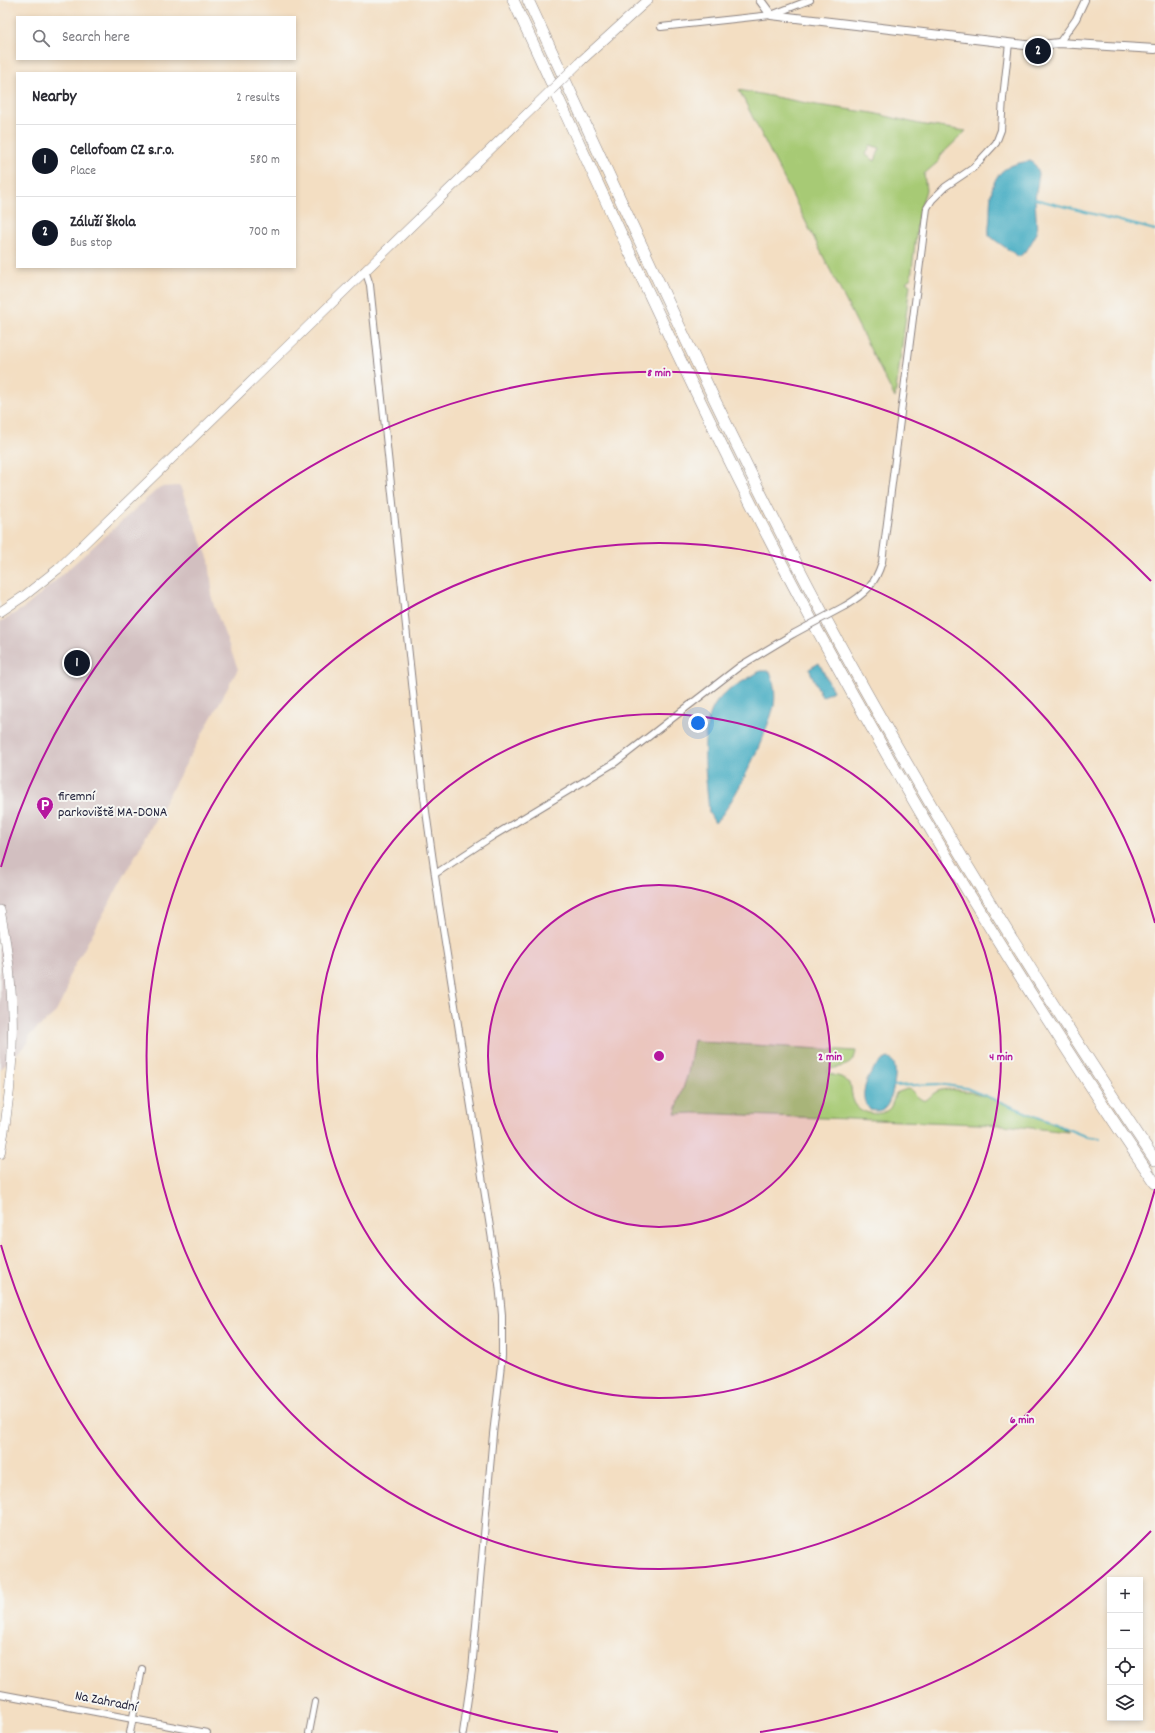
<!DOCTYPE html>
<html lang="en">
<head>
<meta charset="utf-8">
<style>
  :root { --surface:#fff; --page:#f7f7f7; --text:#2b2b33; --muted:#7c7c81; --line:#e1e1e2; --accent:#111827 }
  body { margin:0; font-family:Dekko,sans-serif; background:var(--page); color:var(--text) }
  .controls { position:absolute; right:12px; bottom:12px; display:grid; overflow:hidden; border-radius:0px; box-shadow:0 2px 6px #0003 }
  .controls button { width:36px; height:36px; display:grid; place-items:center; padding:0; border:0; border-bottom:1px solid var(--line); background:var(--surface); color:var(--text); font:20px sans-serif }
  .you { position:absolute; left:698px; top:723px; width:14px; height:14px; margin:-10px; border:3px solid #fff; border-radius:50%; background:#1a73e8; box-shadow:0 0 0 6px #1a73e833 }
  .badge { display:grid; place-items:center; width:26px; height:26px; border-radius:50%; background:var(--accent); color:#fff; font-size:13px; font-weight:700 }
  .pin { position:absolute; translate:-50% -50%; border:2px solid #fff; box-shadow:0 1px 4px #0006 }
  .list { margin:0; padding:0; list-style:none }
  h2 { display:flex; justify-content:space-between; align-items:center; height:52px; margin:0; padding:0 16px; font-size:17px }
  h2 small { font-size:13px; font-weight:400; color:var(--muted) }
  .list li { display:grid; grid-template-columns:26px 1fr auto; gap:12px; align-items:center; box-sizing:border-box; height:72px; padding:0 16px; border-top:1px solid var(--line) }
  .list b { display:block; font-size:15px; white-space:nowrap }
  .list p { margin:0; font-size:13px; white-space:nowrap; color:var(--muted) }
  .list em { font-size:13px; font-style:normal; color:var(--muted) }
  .icon { flex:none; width:22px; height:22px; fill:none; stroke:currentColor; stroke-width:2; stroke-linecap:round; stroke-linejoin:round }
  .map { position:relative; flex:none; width:1155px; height:1733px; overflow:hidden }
  .search { position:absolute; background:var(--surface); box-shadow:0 2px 6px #0003; left:16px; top:16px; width:280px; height:44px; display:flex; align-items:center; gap:10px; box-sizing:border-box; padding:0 14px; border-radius:0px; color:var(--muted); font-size:15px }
  .panel { position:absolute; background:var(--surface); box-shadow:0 2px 6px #0003; left:16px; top:72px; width:280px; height:196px; border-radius:0px }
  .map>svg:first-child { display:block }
</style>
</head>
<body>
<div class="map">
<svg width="1155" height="1733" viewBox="0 0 1155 1733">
  <rect width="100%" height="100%" fill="#f6f6f2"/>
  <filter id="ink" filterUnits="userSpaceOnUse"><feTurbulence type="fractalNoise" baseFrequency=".025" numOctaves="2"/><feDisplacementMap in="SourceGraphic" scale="8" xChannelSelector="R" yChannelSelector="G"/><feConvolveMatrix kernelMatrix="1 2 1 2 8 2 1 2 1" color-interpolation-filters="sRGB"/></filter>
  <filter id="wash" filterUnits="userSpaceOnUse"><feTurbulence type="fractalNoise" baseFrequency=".012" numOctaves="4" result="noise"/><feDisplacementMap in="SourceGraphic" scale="16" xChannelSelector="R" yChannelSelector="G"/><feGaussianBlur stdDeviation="0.9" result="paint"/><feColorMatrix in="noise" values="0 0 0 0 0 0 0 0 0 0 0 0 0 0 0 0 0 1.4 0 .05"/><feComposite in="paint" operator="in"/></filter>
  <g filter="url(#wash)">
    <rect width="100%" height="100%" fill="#f3dec2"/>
    <!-- industrial -->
    <path fill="#d2bfc0" d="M180,486l29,74 3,28 -1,6 3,12 24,63 -170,309 -1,12 -11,22 -26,23 -2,8 -28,26v-447l27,-16 133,-119z"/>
    <!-- green -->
    <path fill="#a7ca74" stroke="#647658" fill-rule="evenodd" d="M739,90l78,15 56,8 46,11 47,7 -25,24 -2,6 -15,13 2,16 -8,27 -7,61 -5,4 4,3 -15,113zM870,145l10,3 -5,13 -9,-6z
      M694,1039l8,3 154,9c-2,15 -13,15 -26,18l-2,2 2,3 11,3 9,6c2,6 1,13 4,19 5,12 27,16 36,6 3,-4 4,-11 6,-15l11,-4 4,1c19,21 14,4 30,0 4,-1 11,-1 15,0 30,2 77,26 105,37l7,5 -64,-7 -310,-12 -19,1 13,-41z"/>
    <!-- water -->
    <path fill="#41aac1" stroke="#32667e" d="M1031,161l5,5 3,8 -4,25 2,34 -10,17 -8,7 -30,-21c-1,-7 1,-14 1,-22 0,-32 5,-49 41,-53z
      M819,663l14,28 -11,6 -13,-28z
      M760,671h10c4,10 6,24 4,35 -7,27 -40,99 -59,117l-6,-10c-2,-33 -13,-88 10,-114 8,-10 29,-20 41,-28z
      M888,1058c2,1 4,2 5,4 6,7 -1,40 -8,46 -4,4 -10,3 -15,2 -2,-3 -6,-8 -6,-12 -2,-14 11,-36 24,-40z"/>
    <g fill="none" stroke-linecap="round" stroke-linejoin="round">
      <!-- stream -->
      <path stroke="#41aac1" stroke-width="2" d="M1035,199l120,31
        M894,1086l44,-2 28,4 121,49 13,1"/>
    </g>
  </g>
  <g filter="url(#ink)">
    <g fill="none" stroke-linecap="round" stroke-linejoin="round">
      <!-- minor casing -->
      <g stroke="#8a807e" stroke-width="8">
        <path id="minor" d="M661,27l110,-12 39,-15
          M1059,43l17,-24 9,-19
          M365,270l5,15 54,512 15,107 60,380 3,31v41l-9,78 -21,236 -9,63
          M845,606c20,-12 30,-21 37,-44l45,-354 5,-8 13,-13 28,-19 23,-25 5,-13 2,-32 6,-55
          M435,874l58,-38 123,-74 124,-96 53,-32
          M0,1694l207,39
          M130,1733l12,-64
          M309,1733l6,-31"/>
      </g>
      <!-- tertiary casing -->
      <g stroke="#8a807e" stroke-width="10">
        <path id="tertiary" d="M760,0l11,15 262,31 26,-3 96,6"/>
      </g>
      <!-- secondary casing -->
      <g stroke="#8a807e" stroke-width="10">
        <path id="secondary" d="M581,61l67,-61
          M0,612l24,-16 34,-27 477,-463
          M0,910c17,81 16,163 0,244"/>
      </g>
      <!-- motorway casing -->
      <g stroke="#8a807e" stroke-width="12">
        <path id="motorway" d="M513,0c96,207 189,416 297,617 105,194 221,383 345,566
          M528,0c95,204 187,411 293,610 102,189 214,371 334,550"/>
      </g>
      <!-- minor -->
      <use href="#minor" stroke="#fff" stroke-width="6"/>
      <!-- tertiary -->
      <use href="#tertiary" stroke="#fff" stroke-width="8"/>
      <!-- secondary -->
      <use href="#secondary" stroke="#fff" stroke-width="9"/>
      <!-- motorway -->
      <use href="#motorway" stroke="#fff" stroke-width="11"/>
      <!-- minor-bridge casing -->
      <g stroke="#8a807e" stroke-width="8" stroke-linecap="butt">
        <path id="minor-bridge" d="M793,634l52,-28"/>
      </g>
      <!-- secondary-bridge casing -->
      <g stroke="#8a807e" stroke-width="10" stroke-linecap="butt">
        <path id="secondary-bridge" d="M535,106l46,-45"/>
      </g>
      <!-- minor-bridge -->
      <use href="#minor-bridge" stroke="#fff" stroke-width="6"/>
      <!-- secondary-bridge -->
      <use href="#secondary-bridge" stroke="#fff" stroke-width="9"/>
    </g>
  </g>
  <!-- distance rings -->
  <circle cx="659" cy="1056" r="171" fill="#b5179e" fill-opacity=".12"/>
  <g fill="none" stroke="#b5179e" stroke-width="2">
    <circle cx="659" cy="1056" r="171"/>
    <circle cx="659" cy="1056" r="342"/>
    <path d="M1155 1189A513 513 0 1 1 1155 923"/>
    <path d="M1151 1531A684 684 0 0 1 760 1732M558 1732A684 684 0 0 1 1 1245M1 867A684 684 0 0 1 1151 581"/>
  </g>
  <!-- icons -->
  <defs>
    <g id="parking-pin" transform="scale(0.9)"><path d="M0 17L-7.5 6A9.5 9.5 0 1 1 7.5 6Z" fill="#b5179e" stroke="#f6f6f2"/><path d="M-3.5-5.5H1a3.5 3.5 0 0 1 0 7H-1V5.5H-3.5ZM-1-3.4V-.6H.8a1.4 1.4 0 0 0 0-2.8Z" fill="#fff"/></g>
  </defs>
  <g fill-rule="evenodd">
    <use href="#parking-pin" x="45" y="805"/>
  </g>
  <g text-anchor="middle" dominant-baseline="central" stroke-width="4" stroke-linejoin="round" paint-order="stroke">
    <!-- poi labels -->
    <g font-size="14" fill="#22223b" stroke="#f6f6f2" text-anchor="start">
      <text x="58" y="797">firemní<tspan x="58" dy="16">parkoviště MA-DONA</tspan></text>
    </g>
    <!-- street labels -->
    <g font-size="14" fill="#22223b" stroke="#f6f6f2">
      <text transform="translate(106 1702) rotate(11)">Na Zahradní</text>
    </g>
  </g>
  <circle cx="659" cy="1056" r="6" fill="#b5179e" stroke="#f6f6f2" stroke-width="2"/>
  <g font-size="12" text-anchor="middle" font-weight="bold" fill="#b5179e" stroke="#f6f6f2" stroke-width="4" stroke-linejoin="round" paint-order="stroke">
    <text x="659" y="376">8 min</text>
    <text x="830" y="1060">2 min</text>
    <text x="1001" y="1060">4 min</text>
    <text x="1022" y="1423">6 min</text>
  </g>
</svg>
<div class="controls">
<button>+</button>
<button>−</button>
<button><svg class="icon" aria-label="locate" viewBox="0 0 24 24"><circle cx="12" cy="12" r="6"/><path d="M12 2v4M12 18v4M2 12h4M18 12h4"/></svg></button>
<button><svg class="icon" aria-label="layers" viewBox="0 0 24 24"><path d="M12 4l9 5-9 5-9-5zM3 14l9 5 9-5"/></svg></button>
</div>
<div class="you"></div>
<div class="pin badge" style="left:77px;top:663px">1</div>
<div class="pin badge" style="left:1038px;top:51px">2</div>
<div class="search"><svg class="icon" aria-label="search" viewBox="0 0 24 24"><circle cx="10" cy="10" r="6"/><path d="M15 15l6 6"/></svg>Search here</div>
<section class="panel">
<h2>Nearby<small>2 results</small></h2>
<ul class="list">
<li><span class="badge">1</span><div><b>Cellofoam CZ s.r.o.</b><p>Place</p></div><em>580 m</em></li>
<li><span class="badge">2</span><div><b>Záluží škola</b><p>Bus stop</p></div><em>700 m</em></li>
</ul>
</section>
</div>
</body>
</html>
